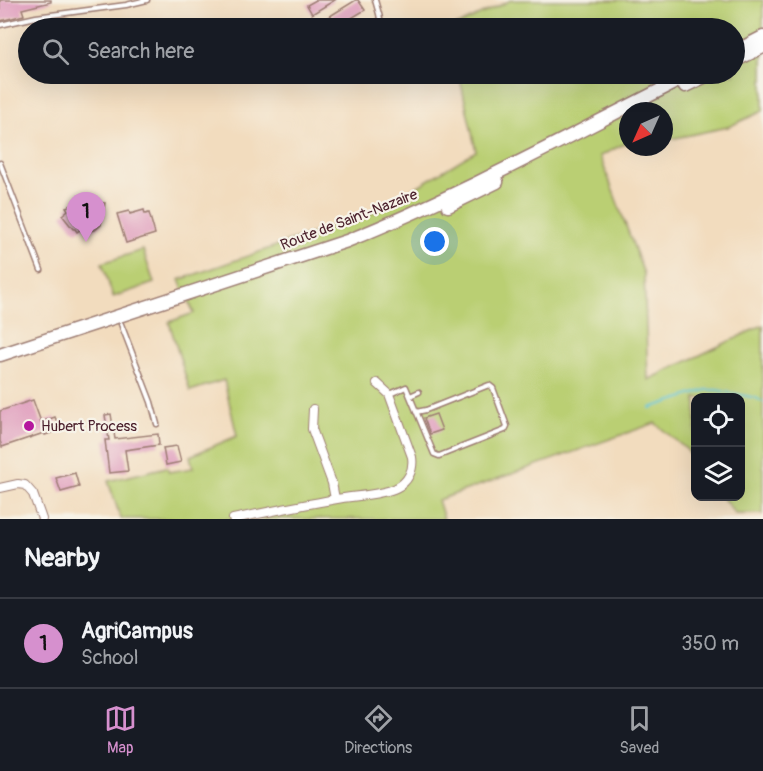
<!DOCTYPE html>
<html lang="en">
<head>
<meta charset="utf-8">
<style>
  :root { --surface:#171b24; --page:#242831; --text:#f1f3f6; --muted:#9ea1a6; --line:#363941; --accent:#d690ce }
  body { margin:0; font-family:Pangolin,sans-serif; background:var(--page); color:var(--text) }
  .controls { position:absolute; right:18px; bottom:18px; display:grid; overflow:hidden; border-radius:12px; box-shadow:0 6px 24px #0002 }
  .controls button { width:54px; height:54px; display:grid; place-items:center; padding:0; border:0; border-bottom:2px solid var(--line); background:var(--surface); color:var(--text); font:30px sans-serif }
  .compass { position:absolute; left:619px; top:102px; width:54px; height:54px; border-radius:50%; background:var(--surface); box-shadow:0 6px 24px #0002; rotate:225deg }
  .you { position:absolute; left:435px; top:242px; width:21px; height:21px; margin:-15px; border:4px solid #fff; border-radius:50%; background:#1a73e8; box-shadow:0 0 0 9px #1a73e833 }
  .badge { display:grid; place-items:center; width:39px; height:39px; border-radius:50%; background:var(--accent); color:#111; font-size:20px; font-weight:700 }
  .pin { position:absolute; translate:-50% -50px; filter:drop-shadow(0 2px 3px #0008) }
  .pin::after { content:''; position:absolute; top:32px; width:21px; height:18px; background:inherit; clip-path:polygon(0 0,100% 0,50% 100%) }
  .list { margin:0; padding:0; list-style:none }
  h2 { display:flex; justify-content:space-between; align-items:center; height:78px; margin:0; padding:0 24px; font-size:26px }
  h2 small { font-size:20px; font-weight:400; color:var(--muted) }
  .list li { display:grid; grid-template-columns:39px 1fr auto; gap:18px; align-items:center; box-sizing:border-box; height:90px; padding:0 24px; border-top:2px solid var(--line) }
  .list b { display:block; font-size:22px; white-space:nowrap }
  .list p { margin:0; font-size:20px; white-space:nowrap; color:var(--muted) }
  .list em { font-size:20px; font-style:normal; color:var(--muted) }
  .icon { flex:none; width:33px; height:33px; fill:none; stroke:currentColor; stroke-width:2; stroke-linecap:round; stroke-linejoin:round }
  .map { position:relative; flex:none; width:763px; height:519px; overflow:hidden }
  .search { position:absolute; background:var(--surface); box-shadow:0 6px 24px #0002; left:18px; right:18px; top:18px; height:66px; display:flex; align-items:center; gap:15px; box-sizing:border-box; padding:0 21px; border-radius:33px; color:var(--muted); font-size:22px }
  .sheet { height:168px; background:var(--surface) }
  nav { display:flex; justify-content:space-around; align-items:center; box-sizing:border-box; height:84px; border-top:2px solid var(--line); background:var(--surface); font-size:16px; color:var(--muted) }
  nav a { display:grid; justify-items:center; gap:3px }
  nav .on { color:var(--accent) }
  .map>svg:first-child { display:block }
</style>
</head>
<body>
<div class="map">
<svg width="763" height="519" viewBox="0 0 763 519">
  <rect width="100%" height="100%" fill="#f7f3e8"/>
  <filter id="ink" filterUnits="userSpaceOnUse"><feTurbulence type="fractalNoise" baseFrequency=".0167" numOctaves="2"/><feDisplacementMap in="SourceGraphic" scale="12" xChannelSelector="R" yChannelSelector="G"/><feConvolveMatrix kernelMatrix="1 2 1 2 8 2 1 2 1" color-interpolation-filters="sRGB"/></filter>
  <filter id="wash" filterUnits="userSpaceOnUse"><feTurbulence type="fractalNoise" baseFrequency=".008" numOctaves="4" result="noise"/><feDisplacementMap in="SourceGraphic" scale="24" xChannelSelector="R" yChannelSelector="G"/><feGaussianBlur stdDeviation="1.35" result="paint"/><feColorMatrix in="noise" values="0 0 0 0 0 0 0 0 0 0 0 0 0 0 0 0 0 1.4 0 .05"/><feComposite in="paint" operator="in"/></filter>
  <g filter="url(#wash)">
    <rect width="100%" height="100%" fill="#f2dcbe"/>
    <!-- green -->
    <path fill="#bacf73" stroke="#82774f" stroke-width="1.5" d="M511,0h252v111l-35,16 -57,12 -5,-15h-2v-13h-36v31l-28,14 44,118 4,106 115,-55v189h-28l-13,-17 18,-1v-98h-44l-1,63 -8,-11 -32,-27 -217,77 6,19h-323l-13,-38 59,-14 2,5 24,-4 -3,-12 47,-20 -13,-56 -34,11 -21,-69 25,-9 -15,-33 198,-69 99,-60 -17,-77h275v-46h-282z
      M143,250l11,33 -41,14 -11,-34z"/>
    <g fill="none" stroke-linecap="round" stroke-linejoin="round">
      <!-- stream -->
      <path stroke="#5bc4d7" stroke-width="2" d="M650,408l56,-18h11l39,8 7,4"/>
    </g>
    <g id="blocks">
      <!-- building -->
      <path fill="#dd93b8" d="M0,0h51v2l-29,7 2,6 -24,6z
        M316,0h19l-23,14 -5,-9z
        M356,0h2l7,10 -30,18h-15l-3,-4z
        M94,202l11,1 -4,22 -6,5 -7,1 -4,-4 -7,5 -2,-3h-2l-11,-14 6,-5 -2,-3 3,-1 9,-1 2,5 6,-4h8z
        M144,210l1,4 4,-1 6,21 -29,9 -9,-29 12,-3 1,3z
        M33,400l8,22 14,-5 5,13 -15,5 -1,-2 -42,14 -2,-6v-30z
        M111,414l4,25 43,-5 1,11 -34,5 3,21 -19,2 -4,-33h4l-4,-25z
        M436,414l6,16 -12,4 -6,-16z
        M177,446l4,16 -15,3 -3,-17z
        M75,473l4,14 -18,5 -5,-14z"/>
    </g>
  </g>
  <g filter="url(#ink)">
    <use href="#blocks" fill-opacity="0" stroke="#9e7e74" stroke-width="1.5"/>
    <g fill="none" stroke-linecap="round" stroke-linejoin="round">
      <!-- service casing -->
      <g stroke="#9e7e74" stroke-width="7">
        <path id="service" d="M375,0l4,14 3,14
          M0,25l36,-8 90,-12 21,-5
          M0,163l41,107
          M121,324l30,78 6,22
          M390,394l16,-7 28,67 5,2 66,-26 2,-4 -14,-38 -4,-3 -63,25 -10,2
          M410,396l9,-4"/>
      </g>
      <!-- minor casing -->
      <g stroke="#9e7e74" stroke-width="10">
        <path id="minor" d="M313,409l-1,20 20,54 3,16
          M0,488l18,-4 7,1 8,9 9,25
          M233,519c34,-7 69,-14 104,-20 16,-3 45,-4 59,-11 12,-6 18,-18 16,-31l-23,-63 -12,-11"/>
      </g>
      <!-- primary casing -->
      <g stroke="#9e7e74" stroke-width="15">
        <path id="primary" d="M734,52l29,-15
          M734,61l29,-14
          M685,86l25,-12
          M448,206l49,-24
          M0,355l347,-114c119,-48 231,-110 345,-167"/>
      </g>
      <!-- service -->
      <use href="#service" stroke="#fff" stroke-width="4"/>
      <!-- minor -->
      <use href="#minor" stroke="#fff" stroke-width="8"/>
      <!-- primary -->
      <use href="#primary" stroke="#fff" stroke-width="12"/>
    </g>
  </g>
  <!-- markers -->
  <circle fill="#b5179e" stroke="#f7f3e8" stroke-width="2" cx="29" cy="426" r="6"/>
  <g text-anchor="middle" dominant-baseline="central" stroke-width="4.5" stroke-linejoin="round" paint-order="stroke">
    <!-- street labels -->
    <g font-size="15" fill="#4a1f2b" stroke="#f7f3e8">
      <text transform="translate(349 220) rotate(-21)">Route de Saint-Nazaire</text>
    </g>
    <!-- poi labels -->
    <g font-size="15" fill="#4a1f2b" stroke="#f7f3e8" text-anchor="start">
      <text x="41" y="426">Hubert Process</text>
    </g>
  </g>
</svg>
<div class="controls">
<button><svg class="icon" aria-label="locate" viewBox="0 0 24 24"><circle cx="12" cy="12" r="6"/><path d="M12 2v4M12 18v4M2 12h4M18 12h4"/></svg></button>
<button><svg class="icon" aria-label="layers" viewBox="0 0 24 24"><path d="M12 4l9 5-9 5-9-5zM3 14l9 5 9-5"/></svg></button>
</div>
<svg class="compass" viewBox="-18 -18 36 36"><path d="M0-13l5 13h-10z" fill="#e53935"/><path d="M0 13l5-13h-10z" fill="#9ea1a6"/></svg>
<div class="you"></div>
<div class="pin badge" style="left:86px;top:242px">1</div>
<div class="search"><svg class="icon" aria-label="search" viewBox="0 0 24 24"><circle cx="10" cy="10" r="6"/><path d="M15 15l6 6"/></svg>Search here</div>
</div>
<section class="sheet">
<h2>Nearby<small></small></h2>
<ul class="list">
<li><span class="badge">1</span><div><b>AgriCampus</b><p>School</p></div><em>350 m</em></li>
</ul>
</section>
<nav>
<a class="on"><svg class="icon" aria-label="map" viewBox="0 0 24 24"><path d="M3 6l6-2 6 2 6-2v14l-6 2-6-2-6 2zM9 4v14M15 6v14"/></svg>Map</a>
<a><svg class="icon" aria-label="directions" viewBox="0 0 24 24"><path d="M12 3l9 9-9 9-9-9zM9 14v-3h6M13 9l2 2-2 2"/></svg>Directions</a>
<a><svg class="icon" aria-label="saved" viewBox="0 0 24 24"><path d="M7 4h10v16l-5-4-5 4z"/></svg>Saved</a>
</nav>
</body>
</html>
